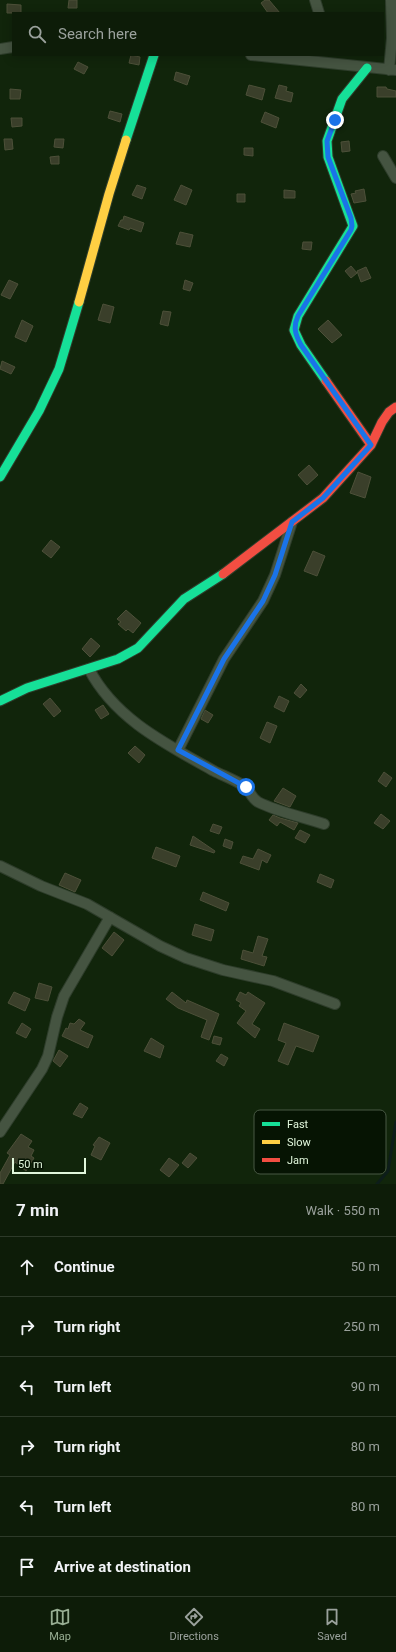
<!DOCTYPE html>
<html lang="en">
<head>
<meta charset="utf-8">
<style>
  :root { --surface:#0d1c08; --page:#162512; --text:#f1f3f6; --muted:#9aa19c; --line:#2d3a29; --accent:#98ae93 }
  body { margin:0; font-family:Roboto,sans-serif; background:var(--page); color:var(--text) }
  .scale { position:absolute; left:12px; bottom:10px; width:74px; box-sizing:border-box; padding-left:4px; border:2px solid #e1f7dc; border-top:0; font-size:11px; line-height:14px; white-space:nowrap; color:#e1f7dc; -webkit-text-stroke:3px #061403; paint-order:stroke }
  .stop { position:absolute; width:12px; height:12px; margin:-9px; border:3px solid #1a73e8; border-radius:50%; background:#fff }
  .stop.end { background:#1a73e8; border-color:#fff; box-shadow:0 1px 4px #0008 }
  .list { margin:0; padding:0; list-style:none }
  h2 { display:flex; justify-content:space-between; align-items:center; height:52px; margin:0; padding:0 16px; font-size:17px }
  h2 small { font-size:13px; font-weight:400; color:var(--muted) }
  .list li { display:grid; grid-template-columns:26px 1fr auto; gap:12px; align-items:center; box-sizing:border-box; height:60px; padding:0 16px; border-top:1px solid var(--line) }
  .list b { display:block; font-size:15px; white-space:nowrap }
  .list em { font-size:13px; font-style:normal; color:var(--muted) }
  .icon { flex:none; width:22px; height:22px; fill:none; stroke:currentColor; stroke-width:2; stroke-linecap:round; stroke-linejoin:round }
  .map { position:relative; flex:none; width:396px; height:1184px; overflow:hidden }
  .search { position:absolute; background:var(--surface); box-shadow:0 2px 10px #0003; left:12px; right:12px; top:12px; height:44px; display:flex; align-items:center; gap:10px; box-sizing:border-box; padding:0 14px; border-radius:0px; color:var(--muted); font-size:15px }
  .sheet { height:412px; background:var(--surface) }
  nav { display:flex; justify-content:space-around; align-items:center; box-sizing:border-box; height:56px; border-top:1px solid var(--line); background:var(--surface); font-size:11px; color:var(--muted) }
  nav a { display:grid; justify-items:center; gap:2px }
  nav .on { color:var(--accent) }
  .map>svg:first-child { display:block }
</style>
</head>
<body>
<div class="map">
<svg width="396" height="1184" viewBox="0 0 396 1184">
  <rect width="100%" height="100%" fill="#11250b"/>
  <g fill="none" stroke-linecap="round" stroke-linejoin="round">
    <!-- stream -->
    <path stroke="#0d1d1a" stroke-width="3" d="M377,1184l11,-13 8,-49"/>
  </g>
  <!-- building -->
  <path fill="#3a3f2a" stroke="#4d5039" d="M69,0h8v8h-9z
    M265,0h4l11,13h-12l-7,-10z
    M7,4l14,1v8h-14z
    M131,55l9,2 -1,8 -10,-2z
    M78,62l10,5 -4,7 -10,-5z
    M176,72l14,4 -3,9 -13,-5z
    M249,85l16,4 -3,11 -16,-5z
    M279,85l8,2 -1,4 7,2 -2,9 -16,-4z
    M377,87h9l1,2 9,2v6h-19z
    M10,89l11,1 -1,9h-10z
    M110,111l12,3 -2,8 -12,-4z
    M265,112l14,6 -3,10 -15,-6z
    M11,118h11v8l-10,1z
    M4,139h8l1,10 -8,1z
    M55,139h9l-1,9 -9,-1z
    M349,141l1,10 -8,1 -1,-10z
    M244,148h9v8l-9,-1z
    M59,156v8h-8l-1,-7z
    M137,185l9,3 -4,11 -10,-4z
    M181,185l11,5 -6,15 -12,-5z
    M364,189l2,12 -12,2 -3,-9 5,-1 -1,-2z
    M284,190l11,1v7h-11z
    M237,194h8v8h-8z
    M124,216l20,7 -3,9 -11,-4 -1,2 -11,-4 3,-6h2z
    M180,232l13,3 -3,12 -14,-3z
    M303,242h9l-1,8 -9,-1z
    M351,266l6,7 -6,5 -6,-7z
    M366,267l5,11 -10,4 -4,-11z
    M9,280l9,4 -8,15 -9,-4z
    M185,280l8,3 -3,8 -7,-2z
    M103,304l11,3 -4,16 -12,-3z
    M163,311l8,1 -3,14 -8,-2z
    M22,320l11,6 -7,16 -11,-5z
    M328,320l14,15 -10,8 -14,-14z
    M2,361l13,6 -4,7 -11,-5z
    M309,465l9,10 -11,10 -9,-10z
    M358,472l13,5 -6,21 -15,-5z
    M51,540l9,7 -9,11 -9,-7z
    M313,551l12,5 -8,20 -13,-5z
    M126,610l15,13 -8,10 -5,-4 -2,2 -8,-7 3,-2 -4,-3z
    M91,638l9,8 -10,11 -8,-8z
    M301,684l6,6 -7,8 -6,-5z
    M279,696l10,5 -5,11 -10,-5z
    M50,698l11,13 -7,6 -11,-13z
    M103,705l6,9 -8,5 -6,-9z
    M205,710l8,5 -5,8 -7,-4z
    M267,722l10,4 -7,17 -10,-5z
    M135,746l10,9 -6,8 -11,-10z
    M384,772l8,6 -6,9 -8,-6z
    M283,788l13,8 -6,11 -16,-6z
    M381,814l9,7 -7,8 -9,-6z
    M273,815l7,3 18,5 -4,7 -14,-8 -3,4 -8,-6z
    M213,824l9,3 -3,7 -9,-3z
    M300,830l10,5 -5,8 -10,-5z
    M193,836l22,15 -1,2 -24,-8z
    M225,839l8,3 -2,7 -8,-3z
    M156,847l24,9 -4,11 -24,-9z
    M258,849l13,6 -4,8 -5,-3 -3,10 -19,-7 3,-7 10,3z
    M65,873l16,7 -6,12 -16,-7z
    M320,874l14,6 -3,8 -14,-6z
    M203,892l26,11 -3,8 -26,-11z
    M195,924l19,6 -3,11 -19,-6z
    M114,932l10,8 -12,16 -10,-8z
    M258,936l10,3 -6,17 5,1 -3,9 -23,-7 2,-9 10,3z
    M39,983l13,4 -4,14 -13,-3z
    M14,992l16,7 -5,12 -17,-8z
    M172,992l14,11 1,-3 32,14 -10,26 -8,-3 6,-17 -29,-12 -12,-9z
    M240,992l6,3 2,-3 17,11 -13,21 8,5 -5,9 -18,-15 9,-12 -7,-5 2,-3 -5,-3z
    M79,1019l6,4 -5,7 13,6 -5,12 -26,-12 4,-8 2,1 2,-6 4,1z
    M22,1023l9,6 -5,9 -10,-5z
    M284,1023l35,13 -6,16 -17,-6 -8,19 -10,-4 8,-18 -8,-3z
    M214,1036l8,2 -2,7 -8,-2z
    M151,1038l13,8 -4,12 -16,-7z
    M59,1050l9,6 -8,11 -7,-6z
    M221,1054l7,4 -4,8 -8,-5z
    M80,1103l8,5 -6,10 -9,-4z
    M21,1134l11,7 -4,6 6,3 -3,6 3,2 -8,13 -11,-9 -12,22h-3v-11l10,-18 -3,-2z
    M99,1137l11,6 -9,17 -10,-5 4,-9 -2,-1z
    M190,1153l7,5 -9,10 -6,-5z
    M169,1158l10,7 -10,12 -9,-7z"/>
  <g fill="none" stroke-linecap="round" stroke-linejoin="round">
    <!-- street casing -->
    <g stroke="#2e3d2b" stroke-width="12">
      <path id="street" d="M315,0l4,13
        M0,49l13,-2
        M251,55l145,15
        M389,70l3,-32 -1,-38
        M383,156l13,22
        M89,669c26,50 77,75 125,102 10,5 21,9 30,15 6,4 7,12 14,16 20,10 45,15 66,22
        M178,750l46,-91 39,-58 12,-26 17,-53
        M0,866l41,20 46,18 73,42 26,12 37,12 50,11 62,23
        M0,1132l42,-63 6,-13 9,-39 7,-21 46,-79"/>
    </g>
    <!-- fast casing -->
    <g stroke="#2e3d2b" stroke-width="11">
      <path id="fast" d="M126,140l28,-85
        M326,381l-25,-36 -7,-15 4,-14 55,-90 -25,-69 -1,-16 15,-42 25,-31
        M0,477l39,-66 20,-42 20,-67
        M0,701l27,-13 91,-29 20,-11 46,-49 39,-25"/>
    </g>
    <!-- slow casing -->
    <g stroke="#2e3d2b" stroke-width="11">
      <path id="slow" d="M79,302l30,-108 17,-54"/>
    </g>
    <!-- jam casing -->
    <g stroke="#2e3d2b" stroke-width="11">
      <path id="jam" d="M326,381l45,64
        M223,574l100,-76 48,-53 11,-23 7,-10 7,-5"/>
    </g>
    <!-- street -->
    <use href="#street" stroke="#455441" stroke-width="10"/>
    <!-- fast -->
    <use href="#fast" stroke="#16e098" stroke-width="9"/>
    <!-- slow -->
    <use href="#slow" stroke="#ffcf43" stroke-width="9"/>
    <!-- jam -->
    <use href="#jam" stroke="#f24e42" stroke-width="9"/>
  </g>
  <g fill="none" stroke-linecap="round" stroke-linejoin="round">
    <!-- route -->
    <path stroke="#1a73e8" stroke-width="5" d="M246,787l-68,-37 46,-91 39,-58 12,-26 17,-53 31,-24 48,-53 -70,-100c-6,-11 -8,-18 -3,-29l53,-86 1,-4 -1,-8 -23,-61 -1,-16 8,-21"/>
  </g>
  <!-- legend -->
  <rect x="254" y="1110" width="132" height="64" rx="6" fill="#061403" stroke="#485844" stroke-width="1"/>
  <rect x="262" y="1122" width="18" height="4" fill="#16e098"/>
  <rect x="262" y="1140" width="18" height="4" fill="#ffcf43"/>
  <rect x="262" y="1158" width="18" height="4" fill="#f24e42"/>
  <g font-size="11" fill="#e1f7dc">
    <text x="287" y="1128">Fast</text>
    <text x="287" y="1146">Slow</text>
    <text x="287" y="1164">Jam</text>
  </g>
</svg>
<div class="scale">50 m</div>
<div class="stop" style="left:246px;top:787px"></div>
<div class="stop end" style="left:335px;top:120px"></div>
<div class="search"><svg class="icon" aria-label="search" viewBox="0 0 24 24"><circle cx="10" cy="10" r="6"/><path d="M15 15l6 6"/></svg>Search here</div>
</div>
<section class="sheet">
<h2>7 min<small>Walk · 550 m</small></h2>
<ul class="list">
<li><svg class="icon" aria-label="ahead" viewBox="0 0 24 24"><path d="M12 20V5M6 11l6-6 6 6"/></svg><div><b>Continue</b></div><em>50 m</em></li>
<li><svg class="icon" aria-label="right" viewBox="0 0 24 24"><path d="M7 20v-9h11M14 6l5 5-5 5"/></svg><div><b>Turn right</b></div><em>250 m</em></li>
<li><svg class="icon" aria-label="left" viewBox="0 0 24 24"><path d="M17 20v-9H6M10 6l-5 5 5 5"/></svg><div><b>Turn left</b></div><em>90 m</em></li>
<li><svg class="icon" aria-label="right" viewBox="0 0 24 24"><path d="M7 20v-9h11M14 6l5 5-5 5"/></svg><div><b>Turn right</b></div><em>80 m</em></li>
<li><svg class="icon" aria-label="left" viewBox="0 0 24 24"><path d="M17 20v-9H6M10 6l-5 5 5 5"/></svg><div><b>Turn left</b></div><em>80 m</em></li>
<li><svg class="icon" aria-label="arrive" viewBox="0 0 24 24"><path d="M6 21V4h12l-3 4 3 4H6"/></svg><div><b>Arrive at destination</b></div></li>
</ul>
</section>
<nav>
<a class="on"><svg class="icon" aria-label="map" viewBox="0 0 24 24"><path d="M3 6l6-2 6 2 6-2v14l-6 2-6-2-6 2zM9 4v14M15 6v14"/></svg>Map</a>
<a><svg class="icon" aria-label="directions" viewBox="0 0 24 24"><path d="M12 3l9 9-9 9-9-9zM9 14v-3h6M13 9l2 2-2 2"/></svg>Directions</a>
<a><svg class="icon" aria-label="saved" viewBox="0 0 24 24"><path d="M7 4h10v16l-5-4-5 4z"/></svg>Saved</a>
</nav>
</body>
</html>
